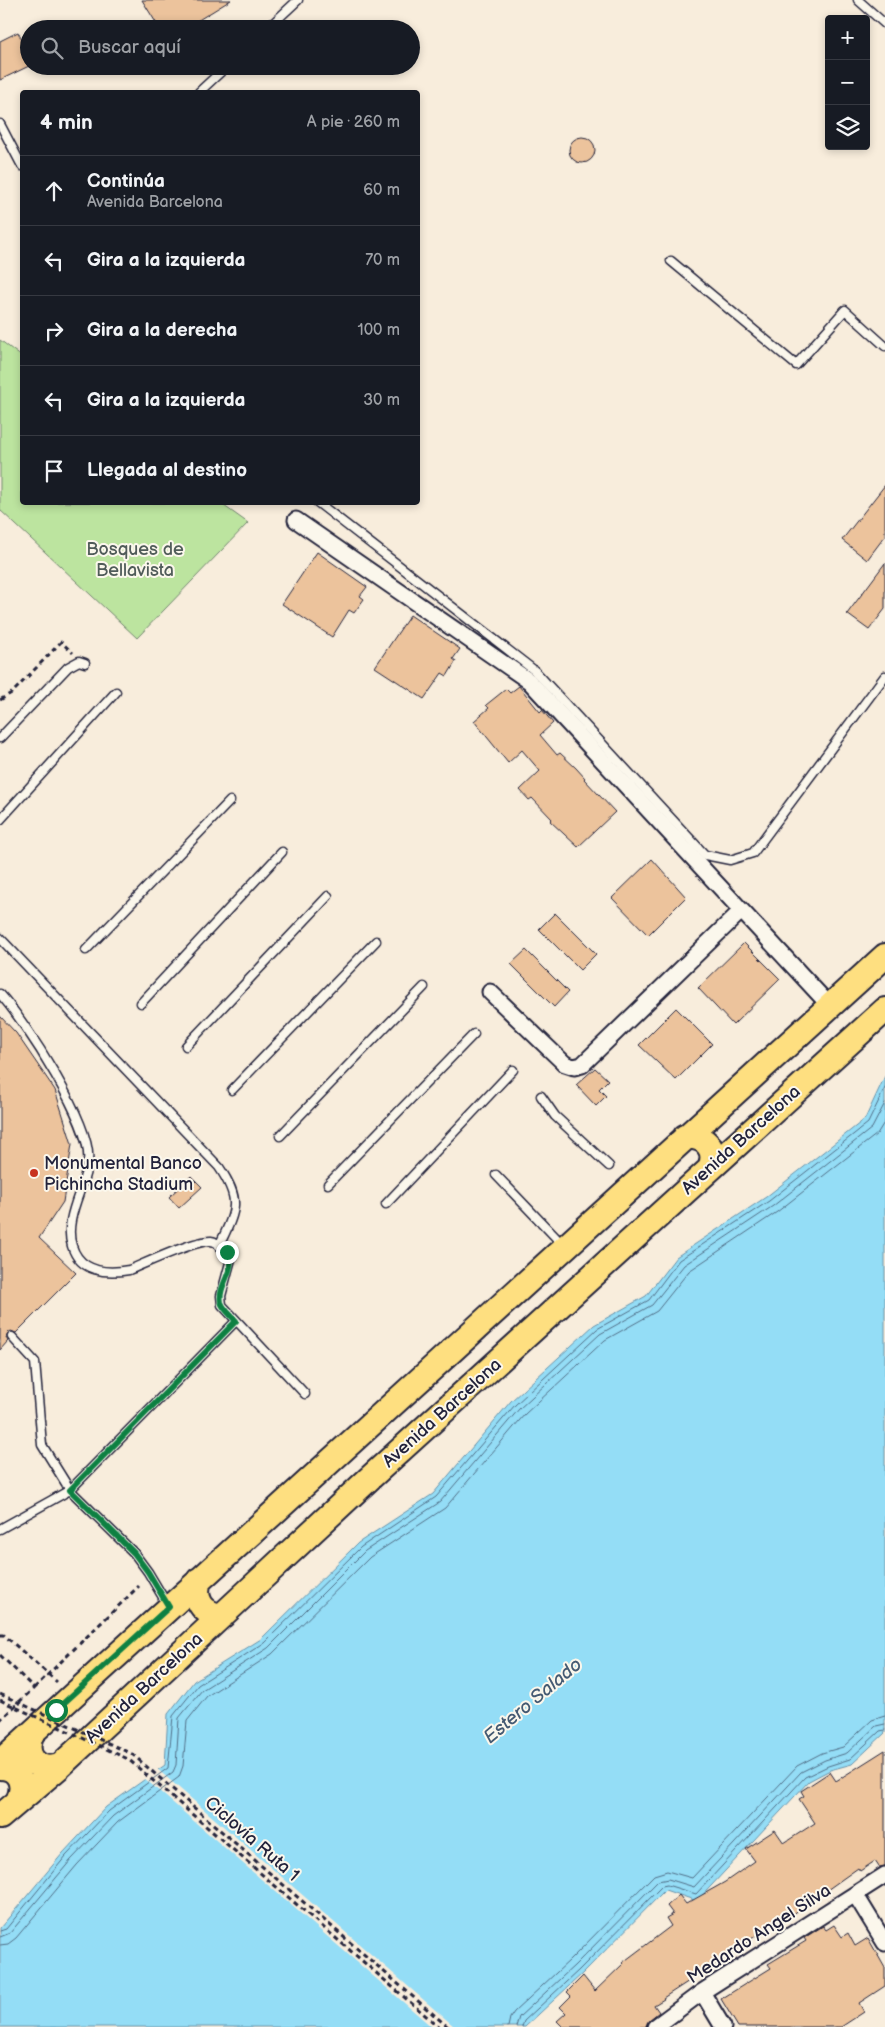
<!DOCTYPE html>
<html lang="es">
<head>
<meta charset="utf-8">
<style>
  :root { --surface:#171b24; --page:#20242c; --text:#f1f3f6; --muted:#9ea1a6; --line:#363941 }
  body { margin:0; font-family:"Balsamiq Sans",sans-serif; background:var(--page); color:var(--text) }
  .controls { position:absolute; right:15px; top:15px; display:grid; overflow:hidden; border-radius:5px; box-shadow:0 2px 8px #0003 }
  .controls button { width:45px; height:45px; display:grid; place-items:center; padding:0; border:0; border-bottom:1px solid var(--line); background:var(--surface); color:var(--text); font:25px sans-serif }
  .stop { position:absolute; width:15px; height:15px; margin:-11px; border:4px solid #0b8043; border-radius:50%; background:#fff }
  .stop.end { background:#0b8043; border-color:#fff; box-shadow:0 1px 5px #0008 }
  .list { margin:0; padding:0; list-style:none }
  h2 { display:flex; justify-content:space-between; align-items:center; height:65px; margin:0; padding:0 20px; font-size:21px }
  h2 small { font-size:16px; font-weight:400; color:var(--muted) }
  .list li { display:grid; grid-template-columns:32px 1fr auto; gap:15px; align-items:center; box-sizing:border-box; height:70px; padding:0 20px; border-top:1px solid var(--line) }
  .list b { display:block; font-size:19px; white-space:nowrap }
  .list p { margin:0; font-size:16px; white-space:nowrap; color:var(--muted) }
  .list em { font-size:16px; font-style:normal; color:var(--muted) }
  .icon { flex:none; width:28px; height:28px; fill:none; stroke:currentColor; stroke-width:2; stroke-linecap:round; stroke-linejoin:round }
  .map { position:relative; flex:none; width:885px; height:2027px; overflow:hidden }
  .search { position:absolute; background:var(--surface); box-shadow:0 2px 8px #0003; left:20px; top:20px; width:400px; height:55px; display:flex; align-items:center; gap:12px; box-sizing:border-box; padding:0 18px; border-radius:28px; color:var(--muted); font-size:19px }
  .panel { position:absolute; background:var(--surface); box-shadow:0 2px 8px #0003; left:20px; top:90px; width:400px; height:415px; border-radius:5px }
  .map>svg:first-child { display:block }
</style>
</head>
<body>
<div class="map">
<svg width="885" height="2027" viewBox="0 0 885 2027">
  <rect width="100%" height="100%" fill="#f8eddc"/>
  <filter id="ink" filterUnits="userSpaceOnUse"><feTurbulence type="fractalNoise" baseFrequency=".02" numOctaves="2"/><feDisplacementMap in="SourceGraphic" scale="10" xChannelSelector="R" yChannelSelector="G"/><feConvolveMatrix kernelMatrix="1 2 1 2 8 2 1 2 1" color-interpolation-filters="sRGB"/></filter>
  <g filter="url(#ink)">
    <!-- green -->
    <path fill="#bce49f" stroke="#6f836d" d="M0,340l22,17v145l198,1 28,20 -111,115 -137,-128z"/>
    <!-- water -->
    <path fill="#94ddf6" stroke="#6692ab" d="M885,1076v657l-33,31 -22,6 -21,11 -112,120 -32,-11 -82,83 -58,54h-525v-99l63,-75 43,-46 59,-42 3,-51 26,-33 67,-42 97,-96 75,-49 78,-93 83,-76 52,-29 30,-39 90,-60 99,-78z"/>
    <!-- pier -->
    <path fill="#f8eddc" d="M156,1768l299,259h-23l-289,-250z"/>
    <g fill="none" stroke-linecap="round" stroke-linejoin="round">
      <!-- shore -->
      <path stroke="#506d86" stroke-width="1" d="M0,1931l6,-2 60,-73 43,-45 59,-43 5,-52 25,-31 66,-42 97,-96 75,-50 79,-92 82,-76 52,-29 30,-40 90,-59 99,-78 17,-35
        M0,1937l10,-4 61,-73 42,-44 60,-44 3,-7 3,-47 23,-28 66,-42 97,-97 75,-49 79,-93 81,-75 52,-29 32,-40 89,-59 99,-78 13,-25
        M0,1945l8,-1 8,-6 61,-73 41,-43 61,-45 4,-11 4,-45 20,-25 65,-42 98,-97 75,-49 80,-94 80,-74 52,-29 32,-40 88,-59 100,-78 8,-13
        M508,2027l2,-9 4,-6 56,-52 84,-85 13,-4 25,7 105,-112 25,-13 21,-6 29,-27 13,-4
        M516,2027l3,-10 56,-52 83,-84 10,-2 26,8 107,-115 24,-12 22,-7 29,-27 9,-2
        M522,2027l2,-6 55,-51 83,-84 5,-1 29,9 109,-117 23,-11 22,-7 30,-28 5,-1"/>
    </g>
    <!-- building -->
    <path fill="#ecc39c" stroke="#22223b" d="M142,0h89l-47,29h-24z
      M18,32l11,23v11l-29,14v-39z
      M569 150a13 13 0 1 1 26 0a13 13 0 1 1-26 0Z
      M885,485v51l-18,24 -25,-20z
      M317,552l50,35 -7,9 4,3 -10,14 -5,-3 -17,27 -50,-33z
      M885,563v46l-16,21 -22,-16z
      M410,615l50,34 -7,10 3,2 -9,15 -5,-3 -18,26 -49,-32z
      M519,686l21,26 2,-2 11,13 -13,12 17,20 3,-2 16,15 9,10 -1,1 31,33 -37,35 -28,-26 2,-2 -20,-21 -3,2 -9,-10 20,-19 -18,-21 -14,13 -34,-42 15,-13 -3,-3 20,-16 4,4z
      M652,859l34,38 -38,38 -36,-37z
      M555,913l41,41 -16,16 -41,-41z
      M744,943l36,36 -47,46 -35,-37z
      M526,950l42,42 -14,15 -43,-43z
      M676,1008l36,36 -36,36 -37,-35z
      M0,1016l16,17 39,57 17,54 -9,58 -24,36 37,35 -60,60 -5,-2 -3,2 -2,5 2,3 -8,9z
      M595,1068l13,12 -9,9 7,7 -10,10 -20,-21z
      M191,1176l11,11 -23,21 -10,-11z
      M885,1750v116l-6,1 -4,-6 -15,10 -2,-3 -69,49 -2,-4 -55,40 -69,45 1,1 -10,6 5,7 -10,8 -3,7h-83l-6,-6 9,-8 -6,-6 11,-11 -4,-4 16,-16 12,15 28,-27 -1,-1 49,-37 -5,-8 7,-4 -6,-8 12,-11 7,9 39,-22 30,-21 -9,-12 29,-19 9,13 31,-20 -16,-24 5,-3 -3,-5 29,-19 6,9z
      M834,1925l8,12 6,-4 7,13 13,-8 17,30v18l-26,17 5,9 -23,15h-103l-17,-28 50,-31 -3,-4 38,-23 -2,-3 19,-12 3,4z"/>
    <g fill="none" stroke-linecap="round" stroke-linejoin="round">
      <!-- service casing -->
      <g stroke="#22223b" stroke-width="11">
        <path id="service" d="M858,0l27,24
          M267,29l31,-29
          M199,92l28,-26
          M0,124l22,42
          M671,261l125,104 49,-55 40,36
          M317,502l218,169 170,184 25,5 23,-7 132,-177
          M0,738l68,-71 11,-6 6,2
          M0,820l116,-128
          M0,938l219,229c23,34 17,43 0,79
          M86,950l144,-149
          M0,994c25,27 93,132 88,167 -3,27 -25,58 -16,85 8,26 34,28 57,24 17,-7 66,-30 82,-29 8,1 17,11 20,18l-10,37 1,9 83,89
          M141,1003l141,-151
          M186,1046l142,-150
          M232,1090l144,-149
          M541,1096l14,20 54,50
          M280,1136l144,-149
          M496,1175l67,70
          M328,1184l146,-150
          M386,1204l127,-134
          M0,1529l70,-39 -28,-45 -7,-83 -23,-25
          M167,1604l-19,-32 -14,-19 -64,-63 166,-169"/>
      </g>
      <!-- minor casing -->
      <g stroke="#22223b" stroke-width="19">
        <path id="minor" d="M296,520l233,161 301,325
          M490,992l75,72 9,3 8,-2 158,-153
          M855,1894l30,49
          M702,1992l21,35
          M655,2027l47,-35 183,-117"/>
      </g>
      <!-- primary casing -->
      <g stroke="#22223b" stroke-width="28">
        <path id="primary" d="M685,1137c20,-2 33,12 25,32
          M199,1580c-6,19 3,34 23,36
          M32,1733c-10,22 4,40 28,33
          M0,1762l885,-806
          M0,1767c20,0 26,19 18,34
          M0,1817l60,-51 312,-290 513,-466"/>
      </g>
      <!-- path -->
      <path stroke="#22223b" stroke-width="3" stroke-dasharray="5 4" stroke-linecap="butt" d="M0,700l13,-8 48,-50 12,11
        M0,1635h4l53,47
        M0,1655l34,33 -34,32
        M34,1688l105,-102"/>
      <!-- service -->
      <use href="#service" stroke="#fbf7ec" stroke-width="8"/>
      <!-- minor -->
      <use href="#minor" stroke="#fbf7ec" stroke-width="15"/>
      <!-- primary -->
      <use href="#primary" stroke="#fedf80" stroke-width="24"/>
      <!-- path-bridge -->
      <path stroke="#22223b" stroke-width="3" stroke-dasharray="5 4" stroke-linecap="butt" d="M0,1694l132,60 316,273
        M0,1700l128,59 311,268"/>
    </g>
  </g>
  <g fill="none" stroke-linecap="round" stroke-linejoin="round" filter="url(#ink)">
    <!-- route -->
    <path stroke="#0b8043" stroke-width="6" d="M56,1710l113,-103 -21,-35 -14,-19 -64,-63 166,-169c-5,-6 -13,-12 -15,-19 -4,-17 18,-35 6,-50"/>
  </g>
  <!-- markers -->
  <circle fill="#c8321e" stroke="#fbf7ec" stroke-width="2" cx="34" cy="1173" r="5"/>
  <g text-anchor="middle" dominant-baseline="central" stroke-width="4" stroke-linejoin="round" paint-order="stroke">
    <!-- park labels -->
    <g font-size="18" fill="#505c59" stroke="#fbf7ec">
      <text x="135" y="549">Bosques de<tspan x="135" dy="21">Bellavista</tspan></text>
    </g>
    <!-- street labels -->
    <g font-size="18" fill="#22223b" stroke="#fbf7ec">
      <text transform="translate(741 1140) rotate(-42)">Avenida Barcelona</text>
      <text transform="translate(442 1413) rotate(-42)">Avenida Barcelona</text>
      <text transform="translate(144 1688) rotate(-43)">Avenida Barcelona</text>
      <text transform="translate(252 1839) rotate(41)">Ciclovía Ruta 1</text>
      <text transform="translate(759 1934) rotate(-33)">Medardo Angel Silva</text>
    </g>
    <!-- poi labels -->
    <g font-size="18" fill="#22223b" stroke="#fbf7ec" text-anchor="start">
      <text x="44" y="1163">Monumental Banco<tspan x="44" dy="21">Pichincha Stadium</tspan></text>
    </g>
    <!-- water labels -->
    <g font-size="19" font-style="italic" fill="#445a73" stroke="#fbf7ec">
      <text transform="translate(533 1701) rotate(-40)">Estero Salado</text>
    </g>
  </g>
</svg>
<div class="controls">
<button>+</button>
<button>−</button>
<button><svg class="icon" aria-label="layers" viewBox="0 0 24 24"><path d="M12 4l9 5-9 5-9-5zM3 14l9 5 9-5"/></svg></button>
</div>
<div class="stop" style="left:56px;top:1710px"></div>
<div class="stop end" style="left:227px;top:1252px"></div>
<div class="search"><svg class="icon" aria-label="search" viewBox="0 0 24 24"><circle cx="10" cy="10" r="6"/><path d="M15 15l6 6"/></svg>Buscar aquí</div>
<section class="panel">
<h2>4 min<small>A pie · 260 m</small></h2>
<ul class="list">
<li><svg class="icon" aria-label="ahead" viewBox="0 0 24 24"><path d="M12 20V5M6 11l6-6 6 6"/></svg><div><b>Continúa</b><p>Avenida Barcelona</p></div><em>60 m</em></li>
<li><svg class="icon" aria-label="left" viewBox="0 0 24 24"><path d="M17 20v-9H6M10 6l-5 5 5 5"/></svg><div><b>Gira a la izquierda</b></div><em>70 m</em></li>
<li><svg class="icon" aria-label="right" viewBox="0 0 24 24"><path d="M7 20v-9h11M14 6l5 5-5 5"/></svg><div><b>Gira a la derecha</b></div><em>100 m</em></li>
<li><svg class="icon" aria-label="left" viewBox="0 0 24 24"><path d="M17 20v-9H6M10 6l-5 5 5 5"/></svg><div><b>Gira a la izquierda</b></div><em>30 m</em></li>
<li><svg class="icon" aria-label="arrive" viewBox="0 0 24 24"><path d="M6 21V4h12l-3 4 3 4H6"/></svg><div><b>Llegada al destino</b></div></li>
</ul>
</section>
</div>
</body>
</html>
